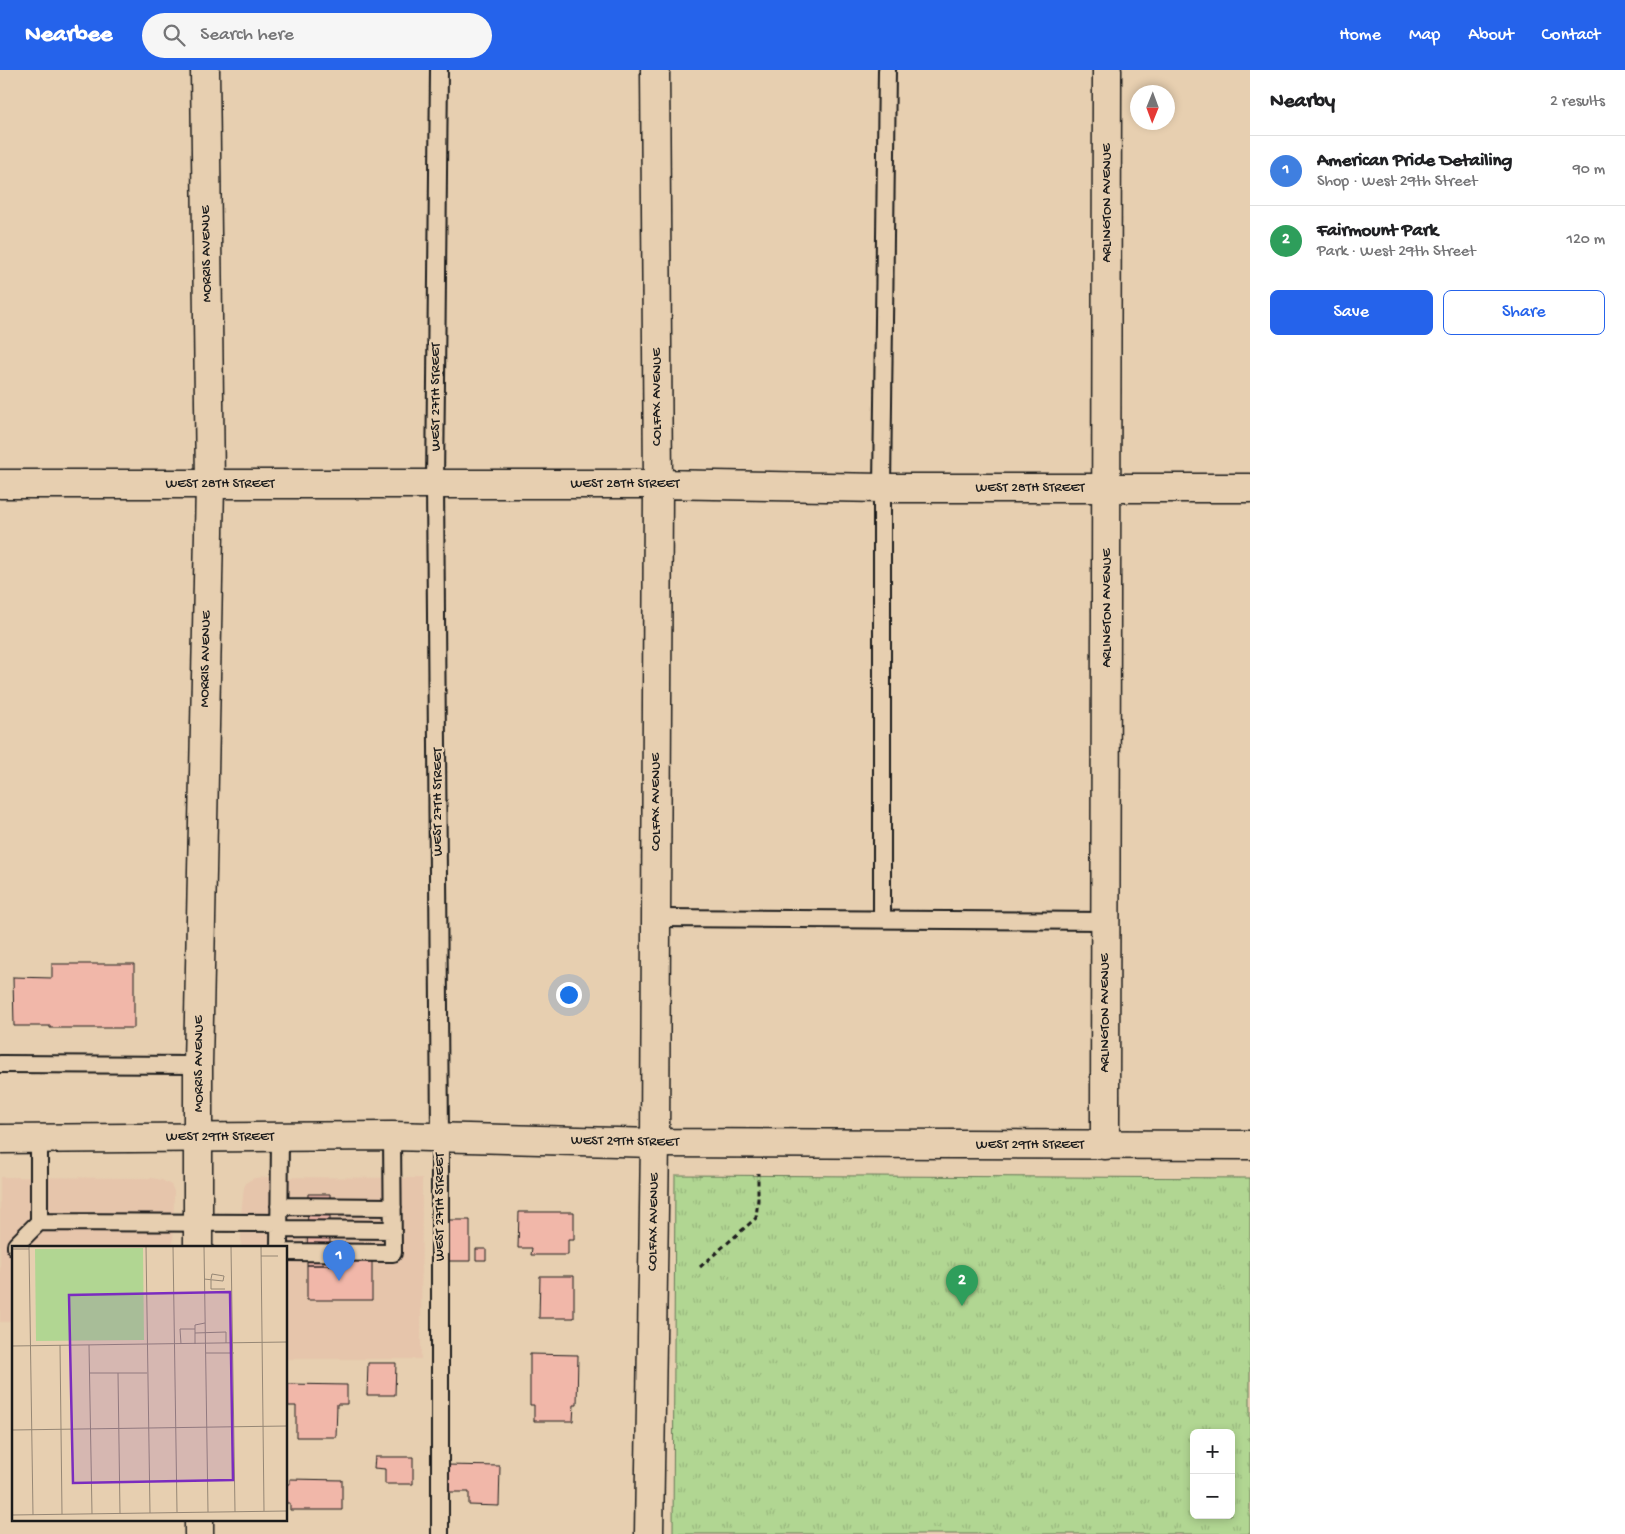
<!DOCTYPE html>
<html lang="en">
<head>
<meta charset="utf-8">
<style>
  :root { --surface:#fff; --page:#f6f6f6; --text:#202124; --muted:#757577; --line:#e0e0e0; --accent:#2563eb }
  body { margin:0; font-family:"Gochi Hand",sans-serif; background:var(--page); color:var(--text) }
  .controls { position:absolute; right:15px; bottom:15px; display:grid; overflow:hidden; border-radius:8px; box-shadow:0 2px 8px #0003 }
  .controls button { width:45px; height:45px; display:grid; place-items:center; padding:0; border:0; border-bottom:1px solid var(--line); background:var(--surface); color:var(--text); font:25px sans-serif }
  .compass { position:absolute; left:1130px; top:15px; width:45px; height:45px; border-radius:50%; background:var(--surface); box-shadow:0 2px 8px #0003; rotate:181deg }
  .you { position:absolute; left:568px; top:924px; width:18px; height:18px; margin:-12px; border:4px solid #fff; border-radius:50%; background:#1a73e8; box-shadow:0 0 0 8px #1a73e833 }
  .badge { display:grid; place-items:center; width:32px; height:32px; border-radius:50%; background:var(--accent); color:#fff; font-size:16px; font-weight:700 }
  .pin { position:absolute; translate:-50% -41px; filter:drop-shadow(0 1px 2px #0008) }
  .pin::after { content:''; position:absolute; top:26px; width:18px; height:15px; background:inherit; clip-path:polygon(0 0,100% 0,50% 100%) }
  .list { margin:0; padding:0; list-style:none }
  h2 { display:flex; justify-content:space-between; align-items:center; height:65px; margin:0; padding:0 20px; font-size:21px }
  h2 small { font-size:16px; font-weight:400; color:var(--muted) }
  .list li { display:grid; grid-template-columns:32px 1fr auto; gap:15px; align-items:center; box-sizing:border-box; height:70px; padding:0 20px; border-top:1px solid var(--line) }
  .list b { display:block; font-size:19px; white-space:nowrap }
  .list p { margin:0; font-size:16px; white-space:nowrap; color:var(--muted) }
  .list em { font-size:16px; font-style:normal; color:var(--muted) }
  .actions { display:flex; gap:10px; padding:15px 20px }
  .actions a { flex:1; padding:11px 0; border:1px solid var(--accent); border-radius:8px; text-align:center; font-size:18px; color:var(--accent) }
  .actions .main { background:var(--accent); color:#fff }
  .icon { flex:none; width:28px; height:28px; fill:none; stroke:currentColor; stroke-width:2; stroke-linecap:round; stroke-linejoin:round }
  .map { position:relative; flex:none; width:1250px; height:1464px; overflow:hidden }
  header { display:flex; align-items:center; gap:30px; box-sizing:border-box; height:70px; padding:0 25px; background:var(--accent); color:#fff }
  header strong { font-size:24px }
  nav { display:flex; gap:28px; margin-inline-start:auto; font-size:18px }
  .search { width:350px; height:45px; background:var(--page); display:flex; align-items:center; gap:12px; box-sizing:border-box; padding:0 18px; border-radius:28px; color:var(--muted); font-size:19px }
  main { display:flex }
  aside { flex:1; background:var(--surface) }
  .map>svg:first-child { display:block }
</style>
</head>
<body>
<header>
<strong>Nearbee</strong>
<div class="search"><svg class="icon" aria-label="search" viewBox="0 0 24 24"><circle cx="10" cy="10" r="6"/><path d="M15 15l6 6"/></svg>Search here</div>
<nav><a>Home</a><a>Map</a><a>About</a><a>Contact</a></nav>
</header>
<main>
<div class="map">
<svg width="1250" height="1464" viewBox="0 0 1250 1464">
  <defs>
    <pattern id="park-tufts" width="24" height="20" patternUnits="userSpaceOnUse" patternTransform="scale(1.25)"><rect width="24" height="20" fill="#b1d692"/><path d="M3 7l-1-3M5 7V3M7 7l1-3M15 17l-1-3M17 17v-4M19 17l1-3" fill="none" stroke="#98b77d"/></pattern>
  </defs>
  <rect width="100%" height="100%" fill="#e7cfb0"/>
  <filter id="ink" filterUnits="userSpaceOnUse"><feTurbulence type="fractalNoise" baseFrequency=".02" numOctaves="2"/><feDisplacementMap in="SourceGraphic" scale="10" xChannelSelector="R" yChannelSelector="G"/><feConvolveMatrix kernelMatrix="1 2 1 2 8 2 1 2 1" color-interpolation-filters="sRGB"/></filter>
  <g filter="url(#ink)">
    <!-- built -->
    <path fill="#e6c5ab" d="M0,1107l152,1 10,2 9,5 3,6 -1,57h-159v74h-14z
      M267,1107l155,1 -1,181h-135v-111h-45v-33l3,-28 3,-5 7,-4z"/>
    <!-- park -->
    <path fill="url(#park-tufts)" stroke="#667957" fill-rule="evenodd" d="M675,1105l575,3v356h-577zM1194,1363h37v82h-37z"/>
    <!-- building -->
    <path fill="#f1b7a9" stroke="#1c1c1c" d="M52,894h82v64h-84v-2h-36l-1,-49 39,1z
      M308,1124h22v71h-23z
      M519,1142h55v28h-6v15h-37l1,-7h-14z
      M442,1150h28v41h-28z
      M476,1179h10v11h-10z
      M335,1191h37v39h-65v-35h26z
      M540,1206h34v42h-35z
      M530,1284l48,1 -1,50h-3l-1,16h-39v-16h-4z
      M368,1293h28l-1,32h-28z
      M288,1314l59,1v19h-10l-1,33h-40v-31h-8z
      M375,1387h38v27h-28v-15l-11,-1z
      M446,1395l54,1 -1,40 -30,-1v-13h-23z
      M290,1409l52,1v30h-52v-7h-4v-19h4z"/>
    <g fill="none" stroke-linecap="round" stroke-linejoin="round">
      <!-- lane casing -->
      <g stroke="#1c1c1c" stroke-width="20">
        <path id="lane" d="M439,0l-4,414 5,653v397
          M655,848l449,3
          M882,848v-430l5,-418
          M0,994l198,1
          M39,1069v83l240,1
          M279,1136l114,1
          M279,1159l114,1
          M16,1178v-3l23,-23
          M279,1178l1,-111
          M286,1182l107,1 -1,-117"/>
      </g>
      <!-- street casing -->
      <g stroke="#1c1c1c" stroke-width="31">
        <path id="street" d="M0,414h658l224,4h368
          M1105,1075c-1,-358 2,-716 2,-1075
          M198,1178v-183l12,-581 -5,-414
          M199,1450v14
          M649,1464l6,-391 3,-659 -3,-414"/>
      </g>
      <!-- secondary casing -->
      <g stroke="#1c1c1c" stroke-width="31">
        <path id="secondary" d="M0,1069l392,-3 263,7 595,2"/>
      </g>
      <!-- path -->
      <path stroke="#1c1c1c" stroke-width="3" stroke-dasharray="5 4" stroke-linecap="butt" d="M700,1197l56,-49 2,-19v-26"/>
      <!-- lane -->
      <use href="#lane" stroke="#e7cfb0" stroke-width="16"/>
      <!-- street -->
      <use href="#street" stroke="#e7cfb0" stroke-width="28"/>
      <!-- secondary -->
      <use href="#secondary" stroke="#e7cfb0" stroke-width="28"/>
    </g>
  </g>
  <g text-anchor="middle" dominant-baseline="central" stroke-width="5" stroke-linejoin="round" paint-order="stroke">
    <!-- street labels -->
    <g font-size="14" fill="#1c1c1c" stroke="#e7cfb0">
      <text transform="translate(1107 133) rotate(-90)">ARLINGTON AVENUE</text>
      <text transform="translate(207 184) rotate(-91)">MORRIS AVENUE</text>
      <text transform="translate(436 327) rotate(-90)">WEST 27TH STREET</text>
      <text transform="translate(657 327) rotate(-90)">COLFAX AVENUE</text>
      <text x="220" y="414">WEST 28TH STREET</text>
      <text x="625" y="414">WEST 28TH STREET</text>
      <text x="1030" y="418">WEST 28TH STREET</text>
      <text transform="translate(1107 538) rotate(-90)">ARLINGTON AVENUE</text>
      <text transform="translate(206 589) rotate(-89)">MORRIS AVENUE</text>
      <text transform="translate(438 732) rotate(-90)">WEST 27TH STREET</text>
      <text transform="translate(656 732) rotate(-90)">COLFAX AVENUE</text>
      <text transform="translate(1105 943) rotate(-90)">ARLINGTON AVENUE</text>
      <text transform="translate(199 994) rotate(-90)">MORRIS AVENUE</text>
      <text x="220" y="1067">WEST 29TH STREET</text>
      <text transform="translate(625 1072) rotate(1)">WEST 29TH STREET</text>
      <text x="1030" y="1075">WEST 29TH STREET</text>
      <text transform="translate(440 1137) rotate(-90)">WEST 27TH STREET</text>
      <text transform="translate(654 1152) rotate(-89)">COLFAX AVENUE</text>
    </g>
  </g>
  <!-- overview -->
  <g transform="translate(12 1176)">
    <rect width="275" height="275" fill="#e7cfb0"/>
    <path d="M131,2l1,92 -108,1 -1,-92z" fill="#b1d692"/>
    <path fill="none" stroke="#968775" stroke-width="1" d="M17,0l4,269M134,0l4,267M161,0l4,266M192,0l4,266M219,0l4,266M249,0l3,265M0,3h17M249,10h17M192,33l19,2 1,-5 -12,-2 -1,5M199,34v9h14M183,87l31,-1v11M169,98l-1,-15h15M183,98v-19l10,-2M48,99l2,169M77,99l3,169M0,100l275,-4M194,107h28M77,127h58M106,127l2,141M0,184l275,-4M0,269l275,-4"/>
    <path fill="#7b2cbf" fill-opacity="0.15" stroke="#7b2cbf" stroke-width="2.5" d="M218,46l3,188 -160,3 -4,-188z"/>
    <rect width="275" height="275" fill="none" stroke="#1c1c1c" stroke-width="2.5"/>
  </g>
</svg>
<div class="controls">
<button>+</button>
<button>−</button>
</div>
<svg class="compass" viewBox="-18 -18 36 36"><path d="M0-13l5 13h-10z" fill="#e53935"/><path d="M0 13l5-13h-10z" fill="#757577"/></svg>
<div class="you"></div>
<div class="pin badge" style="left:339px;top:1211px;background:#3f7fe0">1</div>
<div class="pin badge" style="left:962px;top:1236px;background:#2e9e5b">2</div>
</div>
<aside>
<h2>Nearby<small>2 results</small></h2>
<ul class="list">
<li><span class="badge" style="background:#3f7fe0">1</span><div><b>American Pride Detailing</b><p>Shop · West 29th Street</p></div><em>90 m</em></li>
<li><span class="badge" style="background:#2e9e5b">2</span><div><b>Fairmount Park</b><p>Park · West 29th Street</p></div><em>120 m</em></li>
</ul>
<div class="actions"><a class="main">Save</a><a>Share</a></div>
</aside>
</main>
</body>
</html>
